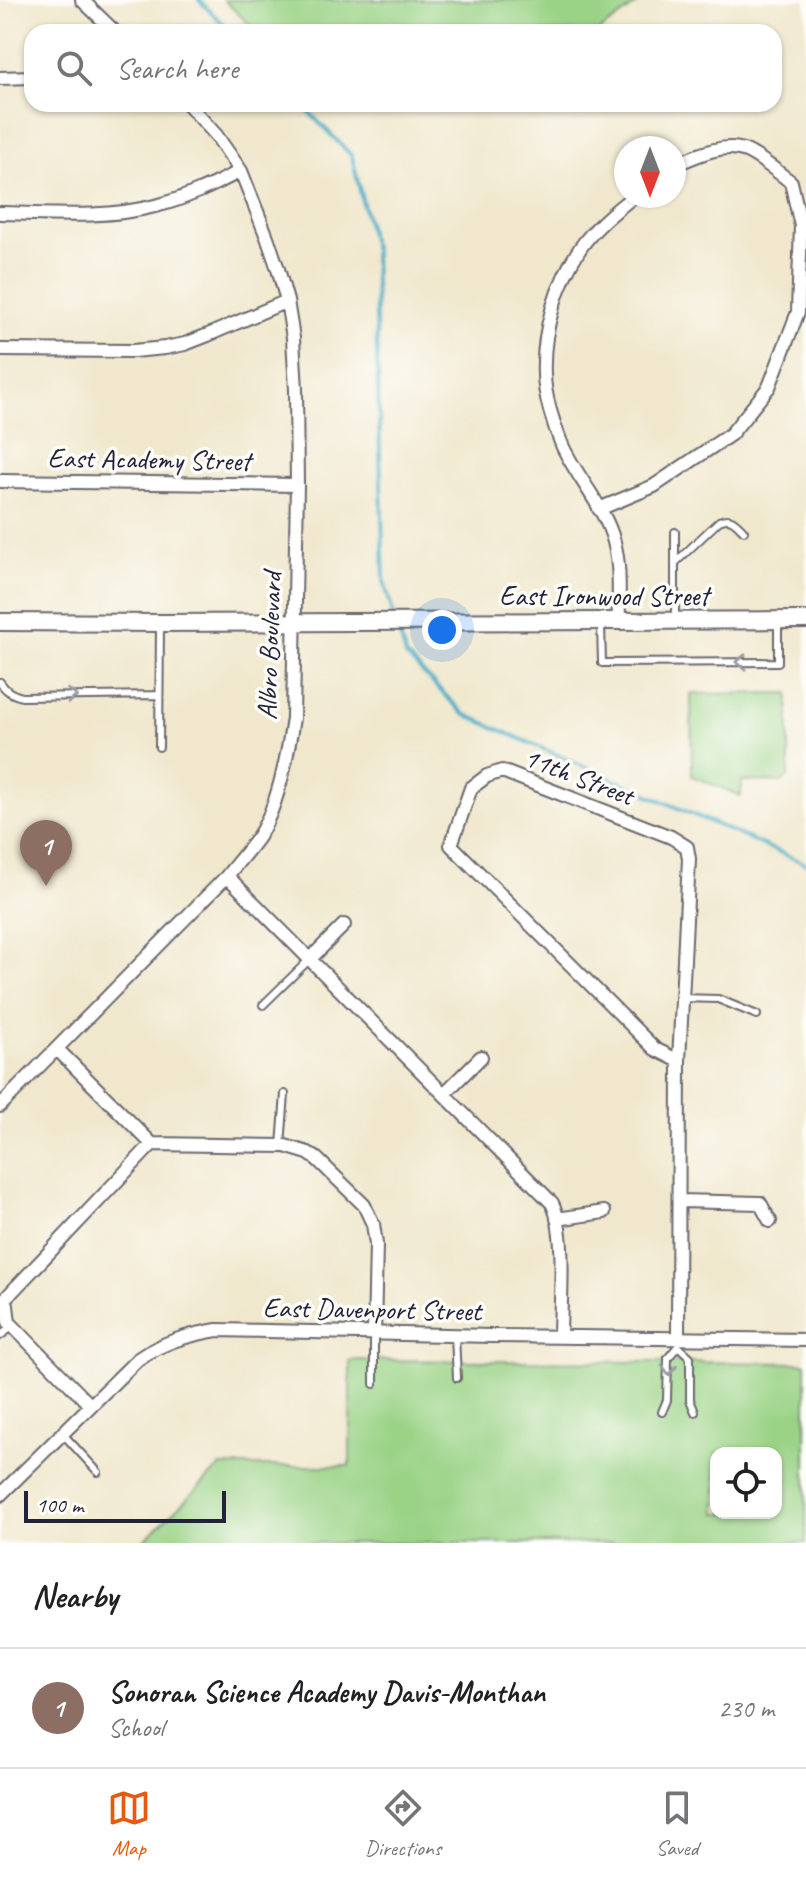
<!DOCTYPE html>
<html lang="en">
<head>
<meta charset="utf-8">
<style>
  :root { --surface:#fff; --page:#f2f2f2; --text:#202124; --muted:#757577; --line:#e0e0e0; --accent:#ea580c }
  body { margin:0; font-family:Caveat,sans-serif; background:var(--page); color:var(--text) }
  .controls { position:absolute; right:24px; bottom:24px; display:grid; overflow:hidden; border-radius:16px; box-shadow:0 2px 6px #0004 }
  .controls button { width:72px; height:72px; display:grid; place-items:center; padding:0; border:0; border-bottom:2px solid var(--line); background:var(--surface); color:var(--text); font:40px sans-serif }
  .compass { position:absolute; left:614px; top:136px; width:72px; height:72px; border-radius:50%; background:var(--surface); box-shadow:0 2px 6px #0004; rotate:180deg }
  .scale { position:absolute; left:24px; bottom:20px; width:202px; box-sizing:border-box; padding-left:8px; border:4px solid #22223b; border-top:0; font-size:22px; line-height:28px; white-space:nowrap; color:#22223b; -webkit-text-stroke:6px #fdfcf7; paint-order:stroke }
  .you { position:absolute; left:442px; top:630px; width:28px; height:28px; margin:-20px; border:6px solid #fff; border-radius:50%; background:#1a73e8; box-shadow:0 0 0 12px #1a73e833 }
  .badge { display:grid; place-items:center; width:52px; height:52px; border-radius:50%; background:var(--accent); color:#fff; font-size:26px; font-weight:700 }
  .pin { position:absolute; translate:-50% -66px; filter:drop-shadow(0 2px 4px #0008) }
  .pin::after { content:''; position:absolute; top:42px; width:28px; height:24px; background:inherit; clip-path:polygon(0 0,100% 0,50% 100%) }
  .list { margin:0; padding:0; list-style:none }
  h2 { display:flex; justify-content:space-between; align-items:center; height:104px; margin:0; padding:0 32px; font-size:34px }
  h2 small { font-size:26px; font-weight:400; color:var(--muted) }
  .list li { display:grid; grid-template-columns:52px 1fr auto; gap:24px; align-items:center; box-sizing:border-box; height:120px; padding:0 32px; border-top:2px solid var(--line) }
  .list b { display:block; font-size:30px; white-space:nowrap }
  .list p { margin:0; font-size:26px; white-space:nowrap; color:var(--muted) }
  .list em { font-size:26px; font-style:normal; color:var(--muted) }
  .icon { flex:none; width:44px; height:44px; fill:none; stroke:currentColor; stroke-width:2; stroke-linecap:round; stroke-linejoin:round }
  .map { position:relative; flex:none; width:806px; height:1543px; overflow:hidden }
  .search { position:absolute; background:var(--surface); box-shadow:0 2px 6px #0004; left:24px; right:24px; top:24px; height:88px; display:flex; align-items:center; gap:20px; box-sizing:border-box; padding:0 28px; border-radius:24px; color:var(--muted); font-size:30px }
  .sheet { height:224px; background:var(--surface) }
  nav { display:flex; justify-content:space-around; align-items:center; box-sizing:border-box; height:112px; border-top:2px solid var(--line); background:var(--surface); font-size:22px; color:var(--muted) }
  nav a { display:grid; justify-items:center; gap:4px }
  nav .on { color:var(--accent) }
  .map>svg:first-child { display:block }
</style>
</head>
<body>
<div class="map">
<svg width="806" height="1543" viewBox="0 0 806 1543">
  <rect width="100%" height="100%" fill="#fdfcf7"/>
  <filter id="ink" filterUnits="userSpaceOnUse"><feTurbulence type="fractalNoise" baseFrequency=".0125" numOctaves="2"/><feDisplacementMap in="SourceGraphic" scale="16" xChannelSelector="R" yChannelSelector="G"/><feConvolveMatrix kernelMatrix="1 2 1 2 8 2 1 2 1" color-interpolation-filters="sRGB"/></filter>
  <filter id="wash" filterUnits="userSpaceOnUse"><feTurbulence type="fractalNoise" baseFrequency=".006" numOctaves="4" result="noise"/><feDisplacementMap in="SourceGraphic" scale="32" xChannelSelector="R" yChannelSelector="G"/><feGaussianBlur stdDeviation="1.8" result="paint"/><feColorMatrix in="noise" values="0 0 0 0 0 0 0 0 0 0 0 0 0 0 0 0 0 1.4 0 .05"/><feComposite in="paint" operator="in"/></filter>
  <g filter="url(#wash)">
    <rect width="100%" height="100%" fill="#f0e7cc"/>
    <!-- green -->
    <path fill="#9ad386" stroke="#5e7a60" stroke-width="2" fill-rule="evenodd" d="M224,0h419l-45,32h-341z
      M789,693v82l-6,7 -41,-1 -1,15 -49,-20 -1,-82z
      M350,1360l456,3v180h-665l80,-77h129zM716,1453h60v60h-60z"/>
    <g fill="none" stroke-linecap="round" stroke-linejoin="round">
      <!-- stream -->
      <path stroke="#44aac4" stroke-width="4" d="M199,0l32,32
        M301,104l51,52 22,96 10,329 10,36
        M397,625l9,31 58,58 342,150"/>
    </g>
  </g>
  <g filter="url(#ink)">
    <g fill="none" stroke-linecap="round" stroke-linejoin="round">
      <!-- lane casing -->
      <g stroke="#6a676e" stroke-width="10">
        <path id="lane" d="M675,532v85
          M675,563l44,-42c12,-6 17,2 25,10
          M601,624l1,39 176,-1v-42
          M0,682c6,9 11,12 22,15l136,-2
          M159,747l1,-120
          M681,998l37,1 39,16
          M263,1005l46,-45
          M281,1146l4,-52
          M455,1335l2,43
          M0,1336l13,-10
          M374,1384v-49
          M662,1412l5,-12 1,-42 10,-12 12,11v43l5,12
          M62,1433l36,39"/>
      </g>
      <!-- street casing -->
      <g stroke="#6a676e" stroke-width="16">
        <path id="street" d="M82,0l33,32
          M0,78l32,-1
          M0,213c51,1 105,6 155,-7 30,-7 58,-21 86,-35
          M0,350l133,1 32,-3 20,-4 23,-9 79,-34
          M0,481l297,4
          M599,509l55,-23 77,-52 38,-47 29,-75 3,-86 -10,-44c-11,-8 -36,-29 -48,-32 -23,-7 -49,7 -69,15
          M619,621c-1,-26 2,-53 -5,-79 -9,-35 -37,-64 -52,-97 -8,-19 -18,-50 -18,-71 -2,-43 13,-92 37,-127 14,-20 34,-36 53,-51
          M227,876l325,327c15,29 8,99 8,134
          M309,960l35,-35
          M57,1049l95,95 133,2 23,7 9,6 47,46 9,19 3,20 -2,90
          M444,1094l37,-37
          M0,1106l227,-230c10,-13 21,-25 31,-39 20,-30 30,-84 35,-119l4,-233 -1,-95 -3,-52 -6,-37 -9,-32 -11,-32 -26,-66 -25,-36 -28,-31
          M680,1201l80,2 10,18
          M557,1219l47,-7
          M678,1339l1,-278 10,-202 -2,-12 -16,-10 -169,-66 -15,5 -16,12 -20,57 204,204 24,12
          M90,1405l-81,-83 -3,-24 146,-154
          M0,1495l138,-136c25,-17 50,-24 79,-29l275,6 314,4"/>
      </g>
      <!-- secondary casing -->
      <g stroke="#6a676e" stroke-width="20">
        <path id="secondary" d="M0,622l160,1 646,-3"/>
      </g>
      <!-- lane -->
      <use href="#lane" stroke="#fff" stroke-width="6"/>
      <!-- street -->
      <use href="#street" stroke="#fff" stroke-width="12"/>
      <!-- secondary -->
      <use href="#secondary" stroke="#fff" stroke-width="16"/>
    </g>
    <!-- one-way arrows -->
    <defs><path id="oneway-chevron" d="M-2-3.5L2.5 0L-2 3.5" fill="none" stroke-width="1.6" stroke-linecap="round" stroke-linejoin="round" transform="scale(2)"/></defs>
    <g stroke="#9c9ca7">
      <use href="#oneway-chevron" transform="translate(741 662) rotate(180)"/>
      <use href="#oneway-chevron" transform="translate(72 696) rotate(-1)"/>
      <use href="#oneway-chevron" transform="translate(669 1370) rotate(93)"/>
    </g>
  </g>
  <g text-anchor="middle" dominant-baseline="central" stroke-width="7" stroke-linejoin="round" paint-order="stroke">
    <!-- street labels -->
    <g font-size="28" fill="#22223b" stroke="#fdfcf7">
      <text transform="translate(149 459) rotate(1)">East Academy Street</text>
      <text x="604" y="595">East Ironwood Street</text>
      <text transform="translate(269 646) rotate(-88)">Albro Boulevard</text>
      <text transform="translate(579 776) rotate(21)">11th Street</text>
      <text transform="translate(372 1309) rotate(1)">East Davenport Street</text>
    </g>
  </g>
</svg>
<div class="controls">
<button><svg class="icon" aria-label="locate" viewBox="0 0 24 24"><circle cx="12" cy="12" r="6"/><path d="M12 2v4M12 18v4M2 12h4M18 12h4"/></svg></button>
</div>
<svg class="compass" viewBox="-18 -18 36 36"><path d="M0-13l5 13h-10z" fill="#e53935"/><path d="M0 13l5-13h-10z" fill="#757577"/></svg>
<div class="scale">100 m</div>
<div class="you"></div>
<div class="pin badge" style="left:46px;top:886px;background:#8d6e63">1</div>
<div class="search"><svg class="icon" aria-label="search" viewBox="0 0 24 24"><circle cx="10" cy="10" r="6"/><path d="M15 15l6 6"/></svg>Search here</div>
</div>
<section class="sheet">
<h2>Nearby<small></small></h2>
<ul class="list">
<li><span class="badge" style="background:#8d6e63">1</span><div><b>Sonoran Science Academy Davis-Monthan</b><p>School</p></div><em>230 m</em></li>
</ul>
</section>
<nav>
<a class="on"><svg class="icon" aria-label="map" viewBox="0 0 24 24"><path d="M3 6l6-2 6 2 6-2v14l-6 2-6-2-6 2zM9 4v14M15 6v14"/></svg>Map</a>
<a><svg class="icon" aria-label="directions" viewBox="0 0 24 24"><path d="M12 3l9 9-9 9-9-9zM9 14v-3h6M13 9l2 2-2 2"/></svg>Directions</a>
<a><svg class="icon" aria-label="saved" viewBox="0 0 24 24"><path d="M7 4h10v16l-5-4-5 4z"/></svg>Saved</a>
</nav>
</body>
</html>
